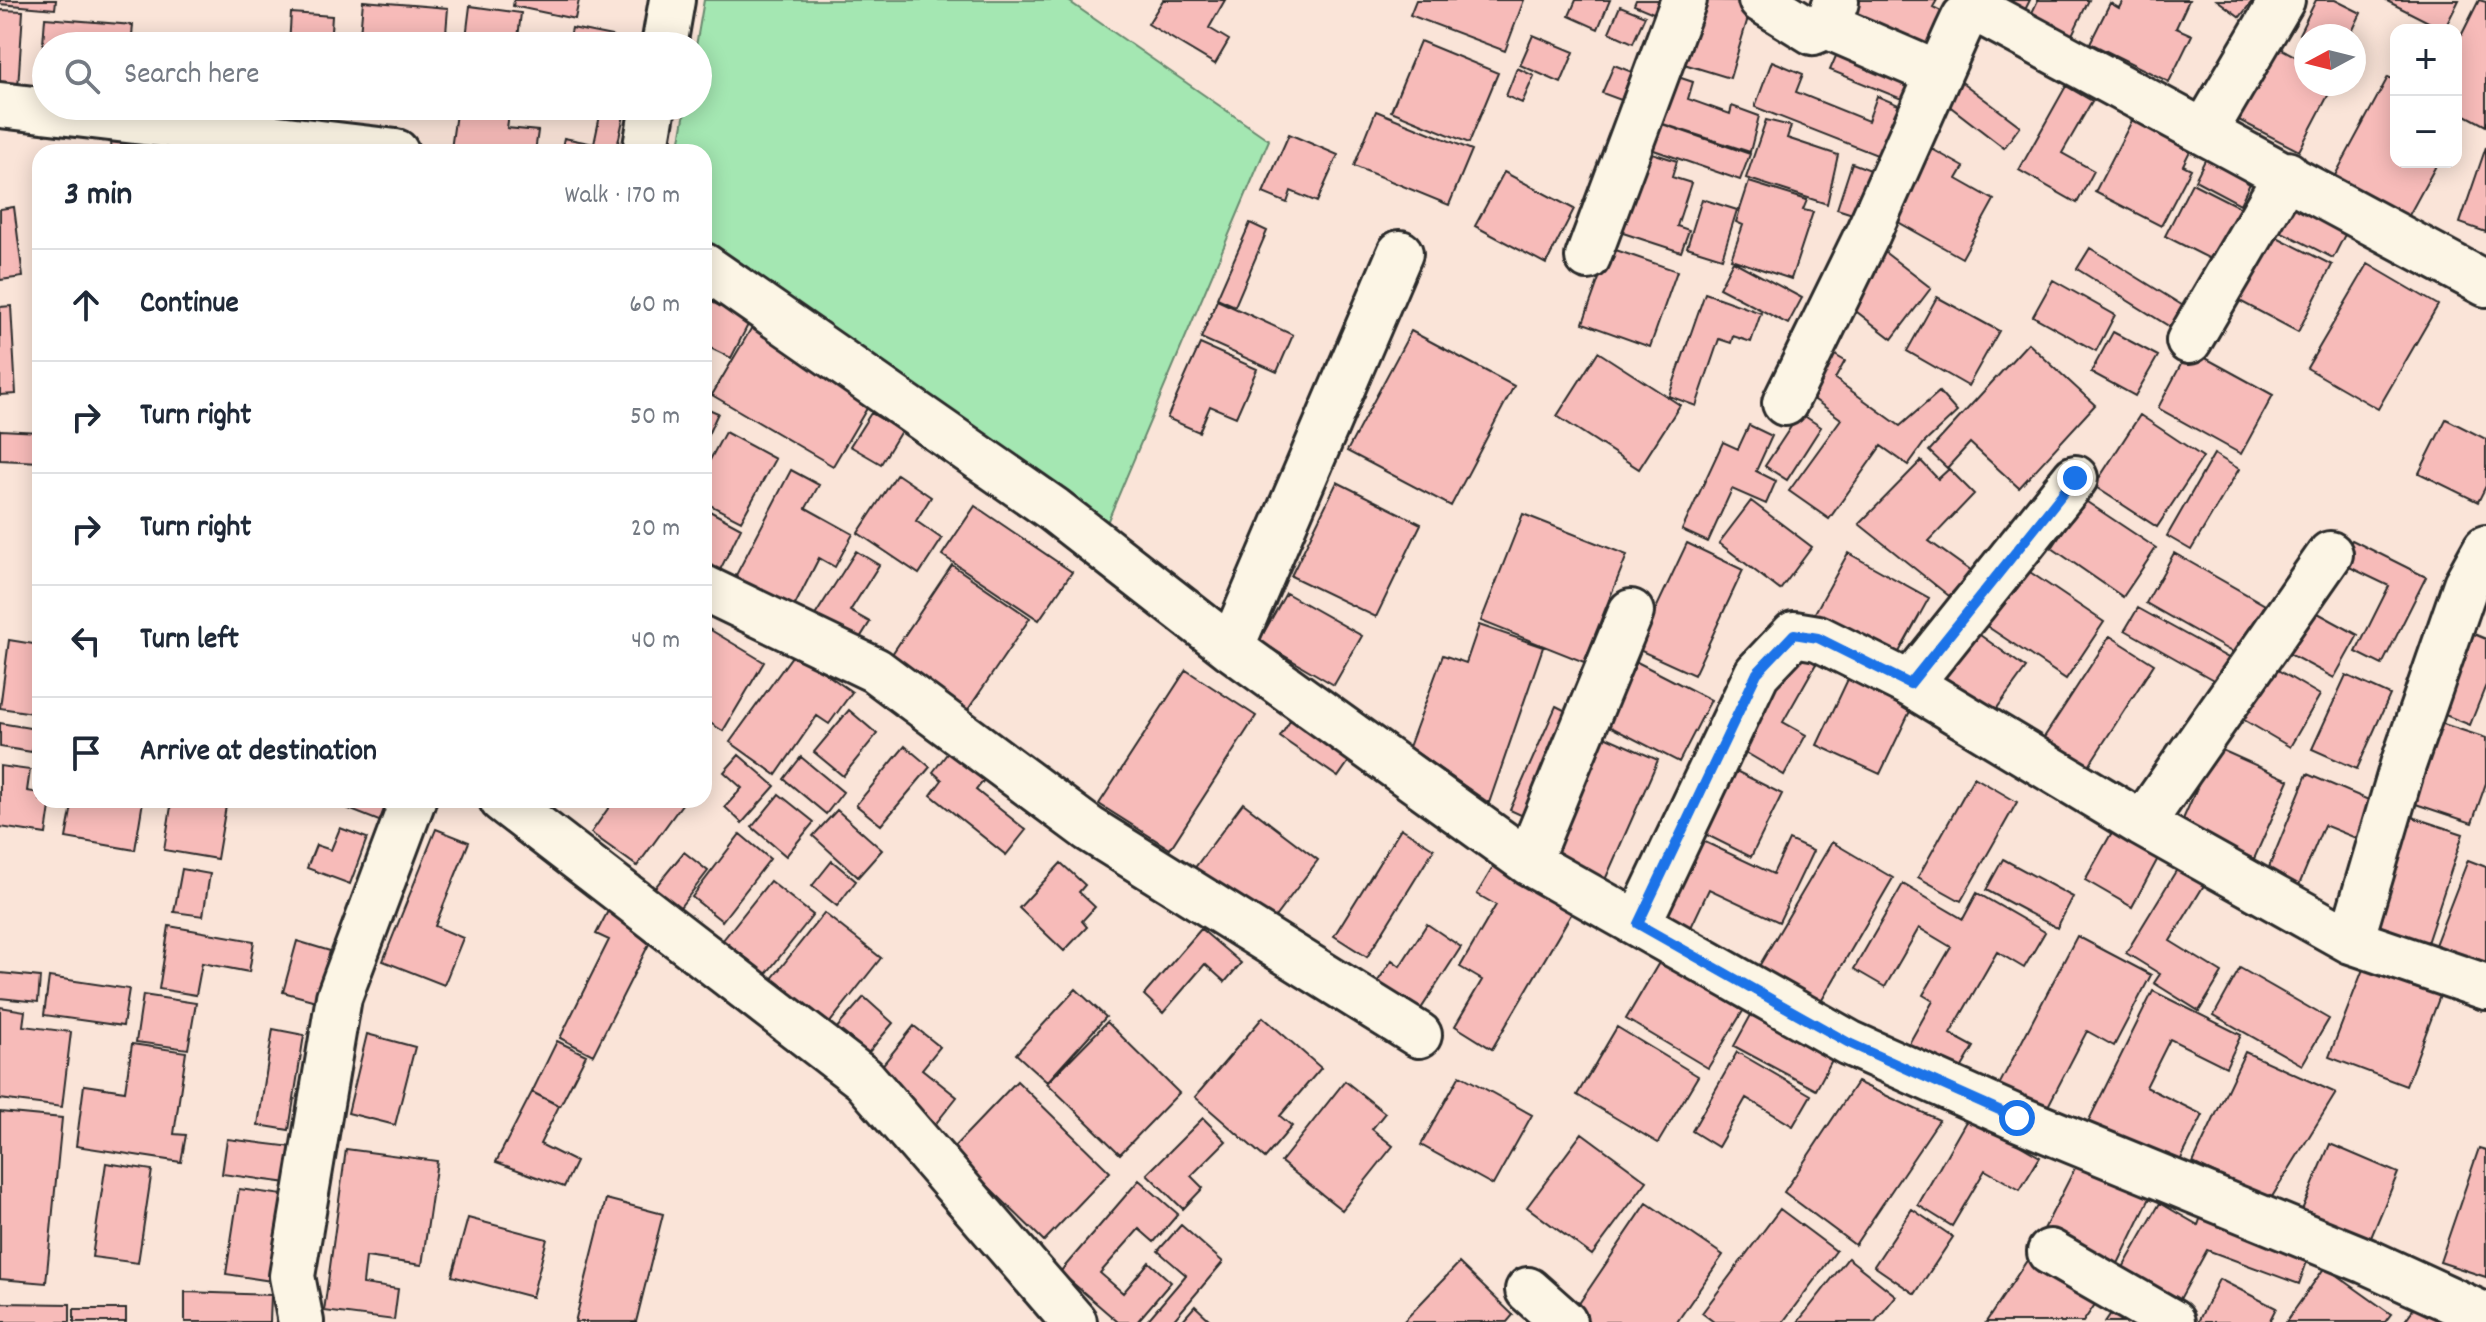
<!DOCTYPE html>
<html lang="en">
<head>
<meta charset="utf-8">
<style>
  :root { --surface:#fff; --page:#f6f6f7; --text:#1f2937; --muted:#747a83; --line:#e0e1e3 }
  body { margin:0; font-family:Dekko,sans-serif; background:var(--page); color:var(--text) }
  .controls { position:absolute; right:24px; top:24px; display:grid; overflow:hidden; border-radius:16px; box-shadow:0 4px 20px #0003 }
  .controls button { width:72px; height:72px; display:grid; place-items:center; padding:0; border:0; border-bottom:2px solid var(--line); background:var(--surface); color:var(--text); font:40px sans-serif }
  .compass { position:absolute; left:2294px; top:24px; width:72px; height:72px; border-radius:50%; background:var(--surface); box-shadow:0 4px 20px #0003; rotate:263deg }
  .stop { position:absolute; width:24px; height:24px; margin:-18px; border:6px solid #1a73e8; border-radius:50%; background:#fff }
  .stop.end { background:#1a73e8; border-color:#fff; box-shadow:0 2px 8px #0008 }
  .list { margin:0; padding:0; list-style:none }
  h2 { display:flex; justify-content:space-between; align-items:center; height:104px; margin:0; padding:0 32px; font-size:34px }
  h2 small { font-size:26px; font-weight:400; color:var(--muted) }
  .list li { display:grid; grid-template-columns:52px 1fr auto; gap:24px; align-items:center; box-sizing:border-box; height:112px; padding:0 32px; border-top:2px solid var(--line) }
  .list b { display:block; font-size:30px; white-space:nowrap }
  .list em { font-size:26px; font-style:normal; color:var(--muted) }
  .icon { flex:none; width:44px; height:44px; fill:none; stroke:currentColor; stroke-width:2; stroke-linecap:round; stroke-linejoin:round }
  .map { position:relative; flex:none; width:2486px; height:1322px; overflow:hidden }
  .search { position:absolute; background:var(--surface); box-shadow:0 4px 20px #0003; left:32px; top:32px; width:680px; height:88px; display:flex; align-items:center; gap:20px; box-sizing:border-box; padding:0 28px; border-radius:44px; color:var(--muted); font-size:30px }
  .panel { position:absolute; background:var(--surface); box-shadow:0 4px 20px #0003; left:32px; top:144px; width:680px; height:664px; border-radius:24px }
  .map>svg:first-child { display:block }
</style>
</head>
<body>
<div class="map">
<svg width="2486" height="1322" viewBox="0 0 2486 1322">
  <rect width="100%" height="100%" fill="#fae4d8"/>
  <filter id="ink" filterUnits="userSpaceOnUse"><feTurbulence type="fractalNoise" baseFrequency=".0125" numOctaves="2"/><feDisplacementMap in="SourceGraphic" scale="16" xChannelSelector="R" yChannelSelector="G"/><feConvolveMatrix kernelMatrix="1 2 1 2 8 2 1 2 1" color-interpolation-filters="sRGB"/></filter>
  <g filter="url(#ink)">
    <!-- green -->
    <path fill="#a4e7b2" stroke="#68896e" stroke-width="2" d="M704,0h363l202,140 -163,385 -402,-283v-90h-26l8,-46h12l-2,-60z"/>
    <!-- building -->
    <path fill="#f7bbb9" stroke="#2b2b2b" stroke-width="2" d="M0,0h56l-1,9 -55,-5z
      M514,0h65l-4,19 -62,-13z
      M1163,0h62l-16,28 20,12 -14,24 -67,-40z
      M1416,0h108l-19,51 -95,-36z
      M1576,0h34l-12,29 -29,-13z
      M1636,0h28l-6,15 -24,-10z
      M1703,0l50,1 -23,77 -46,-14z
      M1849,0h88l-4,7 10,5 -19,40 -81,-39z
      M1994,0h36l-7,14z
      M2038,0h51l-19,39 -41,-20z
      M2123,0h66l-13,28 16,7 -23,47 -79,-39 20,-40 9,5z
      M2217,0h36l-13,17z
      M2316,0h19l26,13 -11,23 -44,2 -7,-4z
      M2385,0h74l-15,30z
      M2479,0l7,2v124l-30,-16v-64z
      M363,1l85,7 -3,38h-86z
      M470,6l51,7 -4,33h-52z
      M1620,6l25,10 -12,27 -24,-11z
      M0,10l23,1 -5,77 -18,-1z
      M291,13l41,3 -2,30h-41z
      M45,18l88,7 -2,21h-85v51l-7,-1z
      M572,28l40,8 -2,10h-42z
      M1533,35l41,17 -13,31 -41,-18z
      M1420,41l78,32 -29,70 -78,-32z
      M2267,41l39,21v22h28l-35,67 -70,-36z
      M1839,49l79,30 -9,23 -79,-32z
      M1772,61l31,13 -7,18 72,29 9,-25 24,10 -19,51 -127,-50z
      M1614,65l18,7 -11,28 -19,-7z
      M1517,68l17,8 -12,27 -16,-7z
      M1675,76l18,6 -5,17 42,15 2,-8 27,10 -9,36 -90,-29z
      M2388,77l8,4v81h42l-31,57 -74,-40z
      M1959,80l61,46 -16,22 -61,-47z
      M2066,86l26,15 -30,52 32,18 -17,32 -58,-33z
      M457,106h53l-3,22 31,3 -3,21 -84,-3z
      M602,106h24l-10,46h-55l3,-14 30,6z
      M2139,107l58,30 -14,28 8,4 -30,57 -66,-34z
      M1376,111l96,39 -23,55 -95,-39z
      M1766,120l25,6 -4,12 51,17 -11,49 -81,-26z
      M1659,123l91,31 -10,26 -89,-31z
      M110,133l54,4 2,15h-54z
      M1289,134l49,21 -21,47 -26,-11 -4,12 -24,-10z
      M2215,140l45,23 -20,41 -45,-24z
      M2486,147v85l-26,-9z
      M1932,149l32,18 -7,12 37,21 -32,58 -69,-39z
      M1646,151l31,10 -5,16 19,6 -14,43 12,4 -8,22 -61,-20z
      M1852,163l24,9 -14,45 -25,-8z
      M1504,172l70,37 -28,55 -71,-38z
      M1749,182l58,18 -4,10 10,2 -22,67 -60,-20 12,-34 -7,-3z
      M2192,183l57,29 -27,53 -57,-29z
      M2299,191l55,26 -21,41 -55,-28z
      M1702,199l35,11 -15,48 -35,-11z
      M14,207l9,70 -23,3v-71z
      M1250,223l17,8 -32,75 -18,-8z
      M2269,233l63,32 -34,67 -62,-33z
      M1878,247l53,41 -39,51 -53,-41z
      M1610,248l67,23 -27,76 -67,-24z
      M2090,248l103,64 -13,21 -103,-64z
      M1733,261l69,37 -14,26 -69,-36z
      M2368,264l70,41 -60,104 -71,-41z
      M2053,280l62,35 -19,36 -63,-35z
      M1705,293l56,20 -10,29 -18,-6 -2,7 -12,-4 -23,67 -27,-10z
      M1937,297l62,34 -31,55 -61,-35z
      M704,298l46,23 -19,37 -27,-13z
      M1217,300l76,35 -16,37 -76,-34z
      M11,306l5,88 -16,1v-88z
      M752,327l121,71 -40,68 -121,-71z
      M1411,331l103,55 -63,120 -104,-55z
      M2113,332l45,24 -23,40 -44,-24z
      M2028,343l67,62 -76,83 -49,-45 -23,25 -18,-17z
      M1200,344l57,25 -21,48 -26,-11 -11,26 -32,-14z
      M1823,348l22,13 -10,18 65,47 39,-34 18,20 -33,31 -16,22 -27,-19 -52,73 -40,-28 52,-72 -41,-30z
      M2189,349l84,46 -32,59 -83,-46z
      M1598,352l82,53 -41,64 -82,-53z
      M704,407l14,6 -14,30z
      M871,413l30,18 -20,33 -31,-18z
      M1800,413l21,14 -34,53 -22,-14z
      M2140,415l63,42 -46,70 -63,-41z
      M2446,419l40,20v47l-8,16 -59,-29z
      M1749,425l23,11 -16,35 20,10 -10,23 -34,-15 -24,53 -26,-12 41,-88 15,7z
      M0,430l40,2v30l-40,-2z
      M725,432l50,27 -34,62 -37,-19v-31z
      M2214,454l25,15 -48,81 -24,-14z
      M1921,461l17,18 11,-10 25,25 -45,47 43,31 -23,24 -90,-72z
      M791,470l28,15 -13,23 47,26 -18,33 -16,-9 -27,53 -58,-32z
      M897,474l34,23 -15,24 26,18 -23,35 -61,-41z
      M1337,482l84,42 -45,93 -85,-41z
      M2084,500l72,48 -33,49 -71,-49z
      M1751,501l61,46 -32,43 -61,-47z
      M975,506l97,66 -33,48 -97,-65z
      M704,508l37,20 -27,54 -10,-5z
      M1523,514l104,41 -43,107 -103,-41z
      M2352,540l74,37 -44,88 -26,-13 33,-66 -48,-23z
      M1687,543l56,27 -49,105 -57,-26z
      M856,551l23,14 -29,46 20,11 -19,30 -42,-27z
      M1848,553l81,45 -36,65 -81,-45z
      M2174,553l91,52 -28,50 -91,-52z
      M2015,562l89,60 -38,57 -90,-60z
      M952,565l78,53 -65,96 -81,-48z
      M1286,593l76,43 -28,49 -75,-44z
      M2305,606l53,29 -24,43 -52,-28z
      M2138,608l92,51 -13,23 -92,-52z
      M1479,625l64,22 -54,156 -80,-56 34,-92 23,8z
      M1966,625l60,43 -42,58 -59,-42z
      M704,626l60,36 -41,69 -19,-12z
      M2462,629l24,10v46l-16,40 -40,-16z
      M2110,636l44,28 -68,106 -45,-28z
      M9,640l31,5v69l-40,-6z
      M1790,645l27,17 -34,60 23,13 -22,40 -51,-30z
      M795,652l57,40 -23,32 -12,-8 -41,59 -46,-33z
      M1637,662l74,38 -32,62 -74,-38z
      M2264,662l56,33 -30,52 -56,-33z
      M1186,670l70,46 -86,133 -71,-45z
      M2346,675l44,20 -33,74 -45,-20z
      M1849,677l63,30 -32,67 -63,-29z
      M1556,706l24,12 -46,103 -24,-11z
      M849,710l28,24 -34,42 -29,-24z
      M1295,713l59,41 -16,23 -58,-40z
      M2431,720l55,18v45l-14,40 -68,-23z
      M0,723l36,6 -4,23 -32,-5z
      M1602,735l56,25 -53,120 -57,-25z
      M905,746l25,21 -49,58 -25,-20z
      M953,746l36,28 -13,16 50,40 -20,25 -75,-60 11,-15 -9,-8z
      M2215,747l74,33 -35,79 -74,-33z
      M739,755l36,31 -33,37 -17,-16 17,-19 -18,-16z
      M801,757l42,35 -17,22 -42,-35z
      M1722,764l60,30 -31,63 -60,-30z
      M0,766l30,4 -3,21 13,2v7h11l-5,34 -46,-7z
      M2307,774l76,32 -15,37 -44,-18 -27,65 -32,-13z
      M1974,777l43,25 -56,99 -43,-24z
      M779,794l35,28 -28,34 -34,-29z
      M73,800l70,1 -8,49 -69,-12z
      M172,800h55l-10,59 -53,-9z
      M350,800h43l-9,23 -38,-15z
      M614,800h71l-48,66 -46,-33z
      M1243,803l75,57 -55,73 -75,-56z
      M837,810l45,40 -24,27 -45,-41z
      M2400,813l63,21 -37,112 -64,-22z
      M2116,825l46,26 -30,56 -47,-27z
      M340,828l27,10 -17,46 -43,-16 9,-23 15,5z
      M1401,828l33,21 -67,108 -33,-21z
      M436,829l33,13 -34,84 28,12 -19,47 -61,-24z
      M740,834l30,25 -48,62 -30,-24z
      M1688,834l85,40 16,-34 24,11 -34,71 -70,-33 -22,47 -39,-19z
      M1832,842l61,36 -74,127 -61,-37z
      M684,852l24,19 -31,40 -25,-20z
      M2003,859l70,38 -16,31 -71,-38z
      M2468,860l18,7v98l-51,-20z
      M832,861l24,20 -19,25 -25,-20z
      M2182,861l27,16 -39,64 52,32 -23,38 -45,-28 6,-9 -34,-21z
      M1061,863l24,22 -6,7 16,15 -13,14 5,6 -23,24 -45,-43z
      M1495,864l78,47 -81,138 -37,-23 27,-46 -22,-13 36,-62 -19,-11z
      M182,869l28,5 -7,42 -29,-4z
      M770,881l43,34 -47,59 -43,-34z
      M1903,884l60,35 14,-26 68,39 -21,36 -27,-16 -47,82 24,13 -18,30 -49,-30 26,-46 -10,-6 28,-48 -32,-19 -34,59 -31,-18z
      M609,909l40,35 -56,111 -33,-17 49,-98 -13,-6z
      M824,913l57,45 -57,72 -57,-45z
      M1427,924l34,23 -44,68 -43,-28 18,-27 8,6z
      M169,926l85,15 -5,31 -47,-9 -6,32 -37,-6z
      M1201,929l40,34 -16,19 -20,-18 -42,49 -19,-18z
      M2077,936l74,39 -37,71 -27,-15 -42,81 -47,-25z
      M297,941l33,10 -14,50 -33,-9z
      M1660,961l83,50 -35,57 -82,-49z
      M2365,964l76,29 -35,93 -77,-29z
      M2240,968l89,51 -27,46 -88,-50z
      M0,973l40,4 -2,25 -38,-4z
      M49,977l80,12 -6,37 -79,-11z
      M1076,989l30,28 -59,65 -31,-28z
      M2153,991l88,44 -15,32 -56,-28 -24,48 57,28 -26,52 -89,-45z
      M143,995l53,8 -8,46 -52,-7z
      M864,997l29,26 -34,41 -31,-26z
      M0,1007l25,4 -2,15 48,6 -9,75 -62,-8z
      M1751,1015l82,43 -17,32 -82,-44z
      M1263,1017l58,51 -41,48 12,10 -27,32 -70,-61z
      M1107,1022l72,71 -59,61 -73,-71z
      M914,1026l26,21 -18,22 35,28 -24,30 -61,-49z
      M1617,1027l81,49 -40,67 -81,-48z
      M273,1029l31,6 -15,95 -31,-5z
      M367,1034l48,13 -20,78 -47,-12z
      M557,1041l29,14 -26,51 -28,-14z
      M132,1044l54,8 -12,82 12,1 -5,27 -105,-16 8,-61 41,6z
      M1737,1052l74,43 -18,31 -47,-28 -28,49 -26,-16z
      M2245,1052l91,41 -66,107 -77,-37z
      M1460,1075l72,40 -39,70 -72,-40z
      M1017,1081l93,91 -66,69 -93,-91z
      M1345,1081l40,32 -13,16 21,17 -51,64 -61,-48z
      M1857,1082l82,38 -84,125 -71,-53z
      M532,1092l27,14 -19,38 36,18 -12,25 -68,-25z
      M0,1112l62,6 -16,165 -46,-4z
      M1969,1116l71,41 -20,33 -35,-20 -33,56 -34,-21z
      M1203,1118l23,23 -35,35 12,12 -20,21 -36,-35z
      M1582,1133l65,48 -55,74 -65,-48z
      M227,1139l66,8 -5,36 -66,-9z
      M2330,1144l68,29 -28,67 -68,-30z
      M2479,1148l7,2v127l-46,-15z
      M346,1149l91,12 -15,104 -56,-8 -3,27 35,5 -4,31 -70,-9z
      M2079,1160l72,36 -37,76 -73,-37z
      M106,1163l46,7 -14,93 -46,-6z
      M1139,1180l39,34 -24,28 -15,-13 -39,44 23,20 26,-31 22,20 -34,40h-19l-58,-50z
      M239,1189l51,7 -12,86 -52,-8z
      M606,1199l57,15 -27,108h-61z
      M1647,1203l76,52 -46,67h-87l-16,-11z
      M2160,1203l38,22 4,-11 108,39 -11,31 -92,-34 -33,60 -57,-32z
      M1780,1209l56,42 -53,71h-69l-12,-9z
      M1912,1209l41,28 -38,57 -41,-28z
      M468,1218l79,21 -15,58 -80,-21z
      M1181,1225l42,37 -51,60h-26l40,-47 -28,-24z
      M1848,1258l48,38 -21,26h-77z
      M2028,1259l68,44 -13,19h-97z
      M1459,1263l54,52 -6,7h-104z
      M2325,1267l66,47 -6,8h-99z
      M2219,1279l57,29 -7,14h-71z
      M185,1292l86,3 -1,27h-85z
      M2419,1301l30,21h-45z
      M0,1303l70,1v18h-70z
      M1195,1306l17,16h-31z
      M74,1309h52v13h-52z
      M2114,1309l19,13h-28z"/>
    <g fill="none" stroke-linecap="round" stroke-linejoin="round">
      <!-- minor casing -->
      <g stroke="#2b2b2b" stroke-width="50">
        <path id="minor" d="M1761,0l52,32 14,-6 9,-24
          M1827,26l111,48
          M664,46l8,-46
          M0,105l396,47
          M2205,131l77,-131
          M645,152l8,-46
          M1588,257l96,-257
          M704,266l349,243 178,139 297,214 321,181 168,75 349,143 120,55
          M2189,341l98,-167
          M1785,403l83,-170 89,-200 7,-15 19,-5 503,271
          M704,588l171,82 214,159 330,206
          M1231,648l169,-395
          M1910,684l165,-206
          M502,800l362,279 210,243
          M2142,824l188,-270
          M1528,862l103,-250
          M1638,924l119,-251 37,-39 24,4 92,46 232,140 209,117 135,46
          M2351,941l52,-176 63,-181 20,-36
          M2050,1252l122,70
          M1528,1290l36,32
          M301,1322l-9,-46 47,-279 74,-197"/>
      </g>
      <!-- minor -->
      <use href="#minor" stroke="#fcf5e5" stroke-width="44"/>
    </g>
  </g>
  <g fill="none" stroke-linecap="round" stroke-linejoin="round" filter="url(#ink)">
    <!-- route -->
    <path stroke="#1a73e8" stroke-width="10" d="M2017,1118l-168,-75 -211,-119 119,-251 37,-39 24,4 92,46 165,-206"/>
  </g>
</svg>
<div class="controls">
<button>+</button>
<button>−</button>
</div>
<svg class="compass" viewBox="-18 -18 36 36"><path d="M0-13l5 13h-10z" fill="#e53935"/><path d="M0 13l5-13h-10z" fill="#747a83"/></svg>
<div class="stop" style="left:2017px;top:1118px"></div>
<div class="stop end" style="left:2075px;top:478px"></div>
<div class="search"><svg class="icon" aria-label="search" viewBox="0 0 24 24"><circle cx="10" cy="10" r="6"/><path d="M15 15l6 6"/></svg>Search here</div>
<section class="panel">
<h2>3 min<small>Walk · 170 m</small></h2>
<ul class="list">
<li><svg class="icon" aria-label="ahead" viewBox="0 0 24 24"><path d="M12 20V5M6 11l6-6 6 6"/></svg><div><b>Continue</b></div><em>60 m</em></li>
<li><svg class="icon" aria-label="right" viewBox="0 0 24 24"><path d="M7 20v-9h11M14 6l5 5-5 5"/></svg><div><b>Turn right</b></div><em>50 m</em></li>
<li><svg class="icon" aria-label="right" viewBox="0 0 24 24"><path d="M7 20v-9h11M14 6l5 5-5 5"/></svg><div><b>Turn right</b></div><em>20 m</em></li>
<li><svg class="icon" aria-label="left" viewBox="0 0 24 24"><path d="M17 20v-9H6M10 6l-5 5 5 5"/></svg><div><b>Turn left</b></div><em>40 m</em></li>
<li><svg class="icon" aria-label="arrive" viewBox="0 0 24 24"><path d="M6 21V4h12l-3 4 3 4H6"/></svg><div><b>Arrive at destination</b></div></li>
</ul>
</section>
</div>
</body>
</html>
